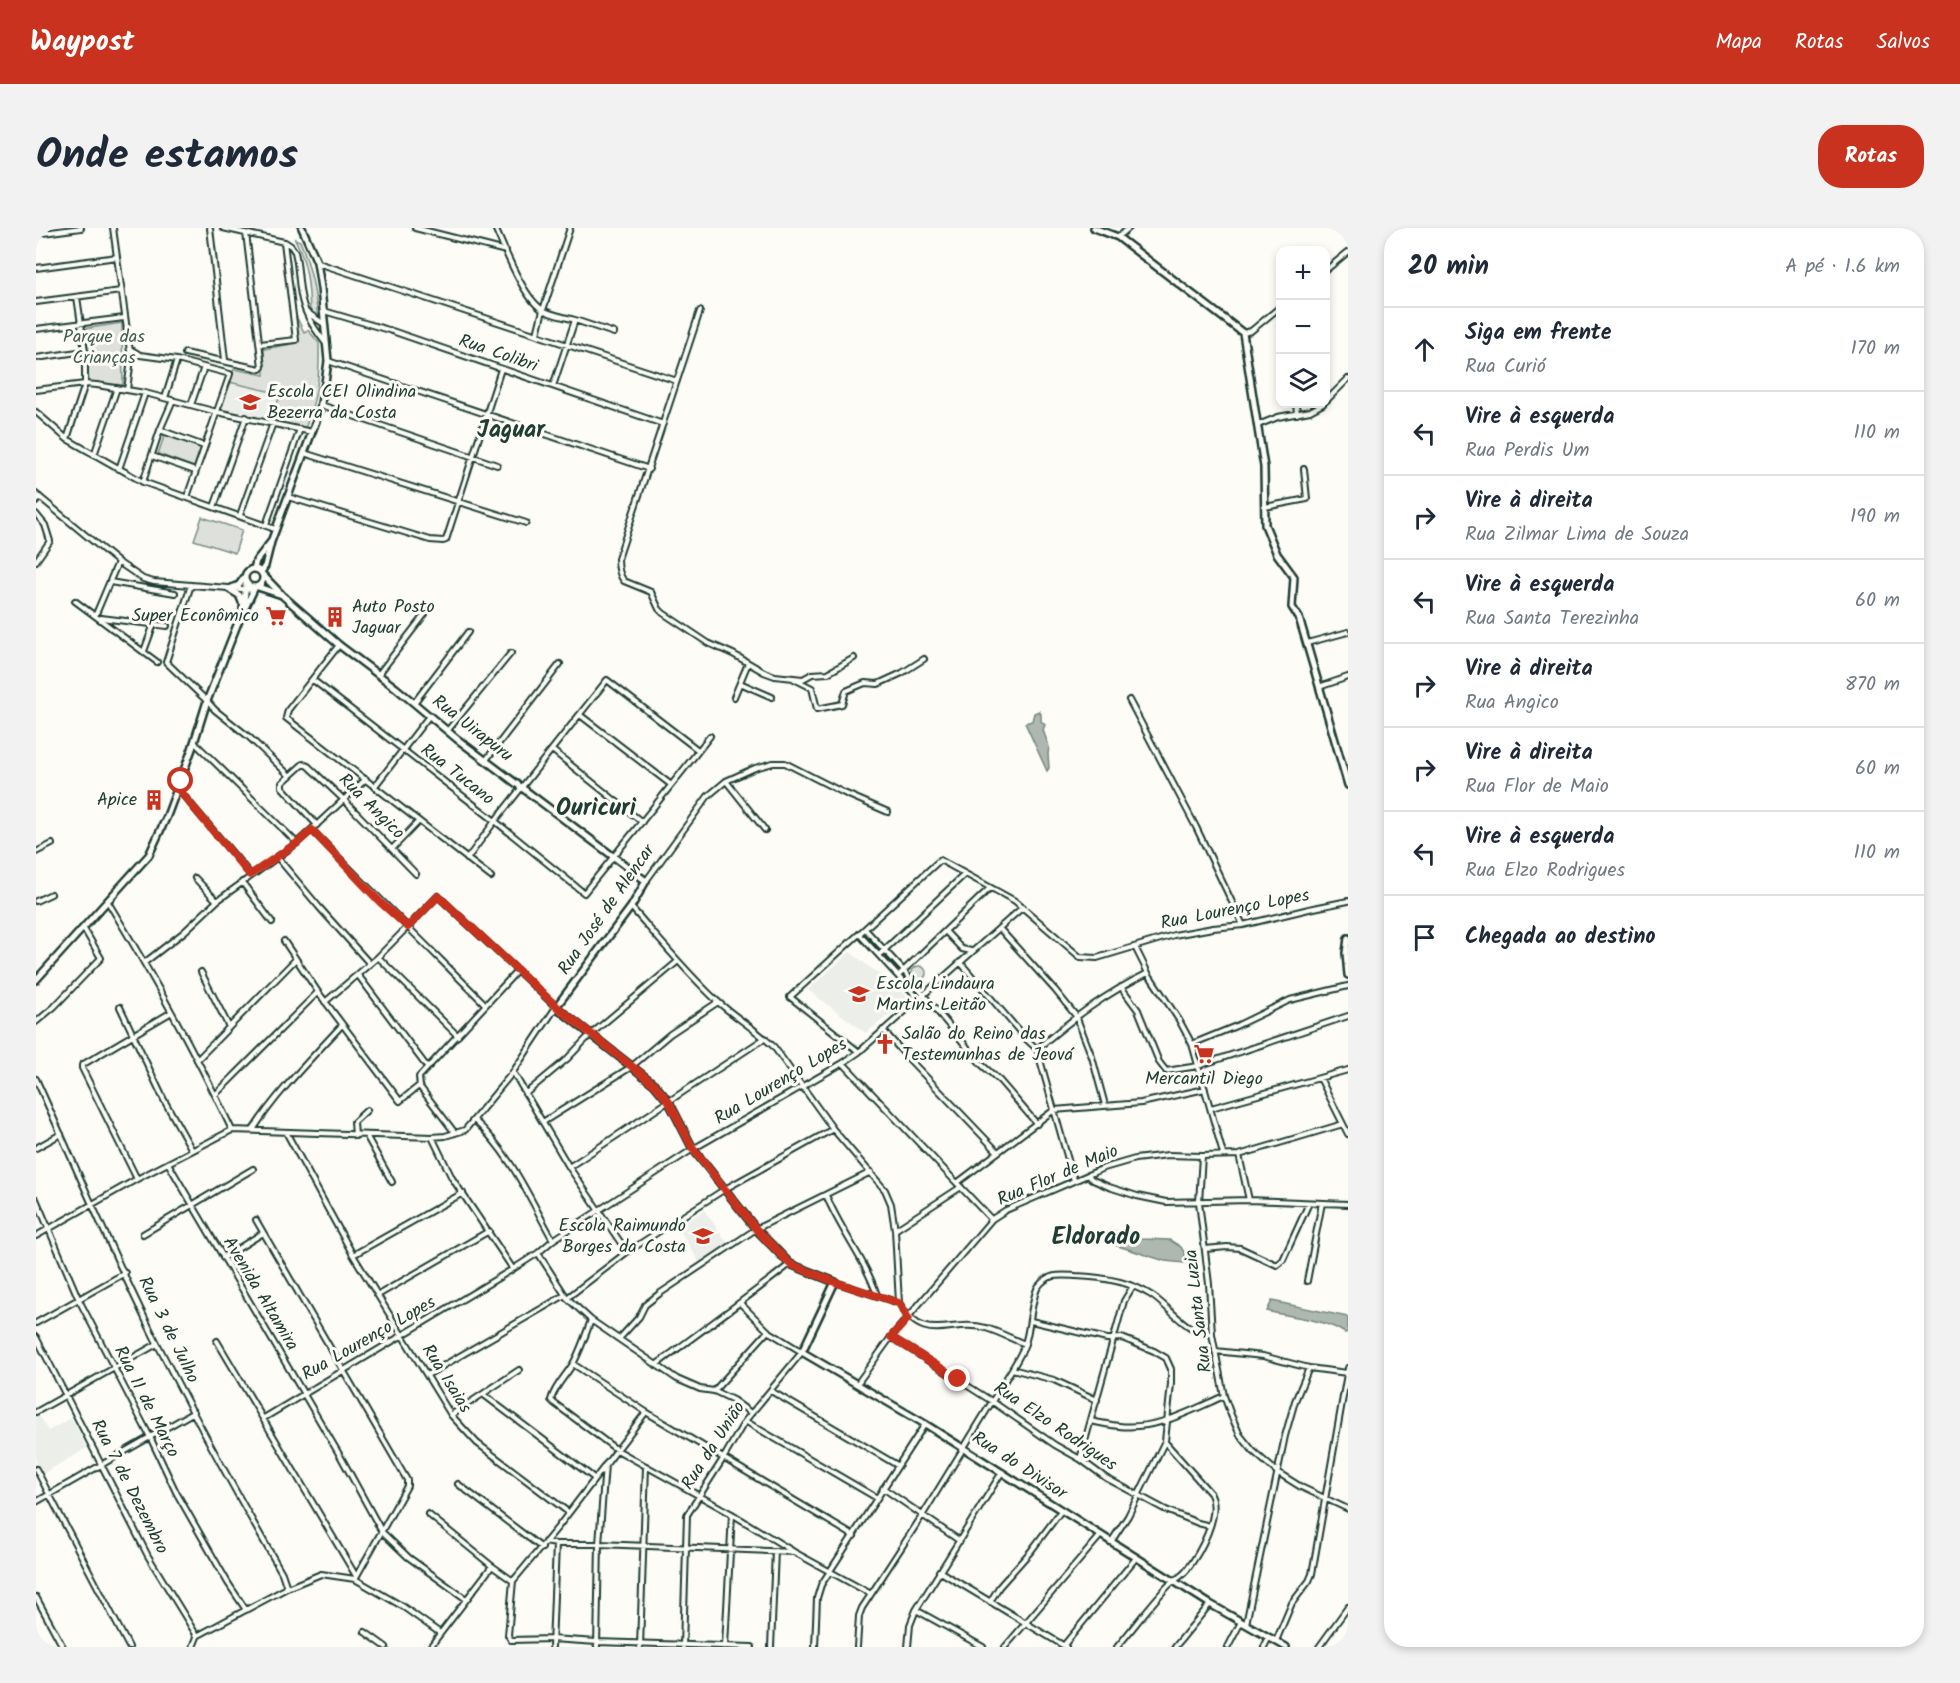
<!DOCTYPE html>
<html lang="pt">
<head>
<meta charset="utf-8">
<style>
  :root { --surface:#fff; --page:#f2f2f3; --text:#1f2937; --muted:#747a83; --line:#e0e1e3; --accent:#c8321e }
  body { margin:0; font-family:Kalam,sans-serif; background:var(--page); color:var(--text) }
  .controls { position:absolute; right:18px; top:18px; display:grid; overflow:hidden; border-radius:12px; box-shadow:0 3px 9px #0003 }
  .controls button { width:54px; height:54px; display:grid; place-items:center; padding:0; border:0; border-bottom:2px solid var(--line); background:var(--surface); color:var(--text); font:30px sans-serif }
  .stop { position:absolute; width:18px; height:18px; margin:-14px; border:4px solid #c8321e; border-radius:50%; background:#fff }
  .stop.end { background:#c8321e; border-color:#fff; box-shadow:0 2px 6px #0008 }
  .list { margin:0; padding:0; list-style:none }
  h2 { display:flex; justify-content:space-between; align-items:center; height:78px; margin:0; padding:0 24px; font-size:26px }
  h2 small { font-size:20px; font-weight:400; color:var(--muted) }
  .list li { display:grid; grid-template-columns:39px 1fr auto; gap:18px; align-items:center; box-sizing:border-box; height:84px; padding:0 24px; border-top:2px solid var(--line) }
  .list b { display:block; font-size:22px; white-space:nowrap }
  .list p { margin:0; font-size:20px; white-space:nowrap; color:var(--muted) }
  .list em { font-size:20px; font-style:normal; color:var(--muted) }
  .icon { flex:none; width:33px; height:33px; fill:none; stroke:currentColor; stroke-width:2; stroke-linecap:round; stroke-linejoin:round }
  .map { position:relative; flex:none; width:1312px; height:1419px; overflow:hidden; border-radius:24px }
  header { display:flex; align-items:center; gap:36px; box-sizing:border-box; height:84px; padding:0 30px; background:var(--accent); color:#fff }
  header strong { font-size:28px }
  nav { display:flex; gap:33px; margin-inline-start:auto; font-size:21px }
  .intro { display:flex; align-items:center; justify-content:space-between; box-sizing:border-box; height:144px; padding:0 36px }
  h1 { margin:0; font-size:42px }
  .button { padding:15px 27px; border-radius:24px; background:var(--accent); color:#fff; font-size:21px; font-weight:700 }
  main { display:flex; gap:36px; padding:0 36px }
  aside { flex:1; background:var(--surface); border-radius:24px; box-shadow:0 3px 9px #0003 }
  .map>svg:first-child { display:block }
</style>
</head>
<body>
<header>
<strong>Waypost</strong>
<nav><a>Mapa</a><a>Rotas</a><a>Salvos</a></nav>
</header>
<div class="intro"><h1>Onde estamos</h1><a class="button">Rotas</a></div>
<main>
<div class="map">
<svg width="1312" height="1419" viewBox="0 0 1312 1419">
  <rect width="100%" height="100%" fill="#fdfcf7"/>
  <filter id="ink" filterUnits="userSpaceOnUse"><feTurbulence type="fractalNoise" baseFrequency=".0167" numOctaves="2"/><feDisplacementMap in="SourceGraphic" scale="12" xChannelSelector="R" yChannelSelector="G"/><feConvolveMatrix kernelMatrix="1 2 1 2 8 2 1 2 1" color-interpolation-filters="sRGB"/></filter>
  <g filter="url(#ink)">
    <!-- built -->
    <path fill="#eceee9" d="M193,154l52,12 -11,26 -50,-9z
      M814,724l60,46 -44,35 -58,-43z
      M668,982l25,35 -30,17 -21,-35z
      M3,1187l9,16 23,-13 16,30 -45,26 -6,-12v-46z"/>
    <!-- green -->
    <path fill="#dde0db" stroke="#7e8e88" stroke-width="1.5" d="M259,11l5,2c11,25 15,50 18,77l-8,-7c-1,-25 -3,-49 -15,-72z
      M259,86l9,18 4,-2 11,13c1,35 -2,53 -14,86l-35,-9 11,-26 -52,-12 5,-13 30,6v-26l34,-6z
      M86,95l1,62 -34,-3 -6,-53z
      M129,206l36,13 -7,20 -36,-13z
      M166,289l40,13 -7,23 -41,-13z
      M876 745a7 7 0 1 1 14 0a7 7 0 1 1-14 0Z"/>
    <!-- water -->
    <path fill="#aeb8b1" stroke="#75877f" stroke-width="1.5" d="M1003,483l2,3v7l4,4 -2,5 6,17 -1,7 1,14 -2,3 -22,-48 7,-2 2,-8z
      M1079,1003l26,8 29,1 11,7 4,7 -1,9 -19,-2 -63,-20 -1,-3z
      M1236,1073l76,16v15l-3,1c-23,-15 -52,-15 -78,-22z"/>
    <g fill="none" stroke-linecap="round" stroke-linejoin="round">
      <!-- street casing -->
      <g stroke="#1f3d34" stroke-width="8">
        <path id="street" d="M77,0l18,131 -4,31
          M174,0l15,132
          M187,0l61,14 12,98 -36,4
          M379,0l91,23
          M459,0c10,21 28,70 48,82 8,5 22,7 32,10l-22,66
          M0,6l45,-6
          M1082,9l11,-9
          M249,14l6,4 4,6c4,16 3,32 7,48 4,17 14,31 25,45
          M282,35l359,118
          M0,40l81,-11
          M1290,42l22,-18
          M0,74l85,-11
          M288,83l68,20 271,93
          M664,83l-82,248c0,8 1,16 6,22l27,11 8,17 4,4 45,30 25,11 31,18 11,4 28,3 9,-5 16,-1 26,-15
          M272,85l16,11
          M539,92l39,13
          M0,101l88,-11
          M1207,105l8,-2 29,-24
          M501,106l6,-24 27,-82
          M94,121l10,6 37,5 53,14 -43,123
          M149,125l75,16 2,-2 -16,-134
          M0,130l49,-7
          M292,133l321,108
          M0,162l49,-6 12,1 48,8 72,19 95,20
          M129,170l12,-38
          M1290,173l22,-22
          M1260,176l1,10
          M155,177l13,-38
          M285,177l176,60
          M0,184l31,27 76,43 132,47
          M1222,197l20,-8 32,-6 13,-7
          M124,202l44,16
          M31,211l18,-55v-33l-8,-54
          M268,225l222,70
          M58,227l23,-67
          M116,228l43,15
          M83,241l26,-76
          M107,254l17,-52 13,-30
          M0,266l82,68 25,17 11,3 99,8
          M252,269l142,43 13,1 3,-1 55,-171
          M0,274l4,-5
          M178,279l32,-90
          M1229,279l42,-8 -3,-30
          M0,286l9,11 5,16 -14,20
          M204,287l33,-92
          M230,297l34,-96
          M74,354l65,11
          M155,357l-25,77 41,39 8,9 34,27 41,39
          M39,373l82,61
          M60,386l22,-52
          M65,390l66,8
          M1271,415l41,-11
          M303,417l-51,65 -2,8 205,159
          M108,423l10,-27
          M342,447l47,-61
          M758,451l18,9 5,21 25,-5 4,-13 19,-8 13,1 24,-11 22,-14
          M277,452l182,141 89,72c42,-52 85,-104 126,-157
          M704,455l32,14
          M1283,459l29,-10
          M698,469l14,-34
          M1093,472l67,127 47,98
          M378,475l54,-71
          M544,487l90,69
          M412,502l63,-77
          M159,515l102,100
          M516,522l90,72
          M450,532l74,-96
          M690,553l39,49
          M339,558l54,-70
          M142,561l73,86
          M281,597l-35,-38v-4l21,-19 5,2 35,33 73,75
          M276,602c57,59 115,116 173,174
          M356,621l27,-28
          M0,624l16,-8
          M241,629l42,50 51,57
          M431,631l28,-38 112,-141 91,70
          M159,650l22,23
          M610,653l62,-85 18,-15 29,-13 18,-5h12l59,30 44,19
          M206,654l30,40
          M0,673l15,-7
          M72,674c45,74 87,150 124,228
          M595,679c28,32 54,64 85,93 18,17 40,29 58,47l59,82 52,61 6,14 4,26 4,73
          M963,700l56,62 21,26 16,41 13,48
          M829,701l38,41 78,94 19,17 37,43
          M909,703l17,18 9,2
          M824,707l59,64
          M248,713l34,51 82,109 20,-16
          M1099,719l13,26 31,47 13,24 31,110
          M843,727l86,-81
          M342,729l80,79
          M924,734l65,76 12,11 37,132
          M108,735l40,-31 33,-31 80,-58 69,-64
          M165,744l28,55
          M322,747l69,92
          M863,747l91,-87
          M1085,759l17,23 21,52 7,9 32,-5 150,-50
          M84,779l44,93 28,50
          M0,794l18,-15 47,-49 -17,-29
          M847,802l24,27 90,94
          M1156,816l44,-18 54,-26 58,-14
          M1001,821c36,-31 68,-55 111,-76
          M823,824l-69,-55 150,-137 75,41 65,56 17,1 77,-23 39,-7 30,-3 66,-16 39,-8
          M161,832l98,-100
          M807,835l148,156
          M477,844l56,95 58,85
          M1284,850l28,56
          M0,851c40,88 78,179 122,266 39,77 81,153 124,228l5,15
          M489,866l42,-35 23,-24 87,-73
          M179,867l103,-103
          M1175,880l137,-38
          M438,892c36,32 56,79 79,120
          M507,894l88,-55 39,-33 48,-32
          M217,902c25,-39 58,-71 89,-105
          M419,905l-35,-46 -1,-10 98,-106
          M251,906l66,121 98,160 26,28 91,69
          M319,908l-1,-14 13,-12
          M331,909l25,45
          M396,909l20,41 61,91
          M0,920l25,-14
          M1203,927l10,45
          M1166,928l-3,46 10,82 3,50 12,62 7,19 9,20 13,16 24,21 24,15 47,22
          M132,935l174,296 40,73 26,25 58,42
          M533,939l196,-129
          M1052,948l5,4 16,7 28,9 29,6 83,-2 99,4
          M101,951l-55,-111v-3l88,-52
          M921,955l97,-73 87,-7 64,-14
          M790,967c14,35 39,64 51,100
          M0,971l43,101 71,137 26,55 52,91 18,27
          M220,992l151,260v6l-52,93
          M859,1002l66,-43
          M107,1006l110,-65
          M0,1008l101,-57 95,-49 200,7 13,-1 20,-6 48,-58 43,-65 -118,-111 -60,61 -53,45
          M1169,1021l22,-2 13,1 37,17 6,-5 26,-57
          M502,1025l29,45 24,22 86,59 23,10 14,2 19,9 18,13
          M317,1027l110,-62
          M187,1030l40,-25
          M1271,1053l15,-78
          M799,1054l64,21c26,44 51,15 87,25 13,4 26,11 39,16
          M342,1067l111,-64
          M531,1070l60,-46 98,-63 108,-60
          M555,1092c-5,14 -10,29 -17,42 -7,13 -19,23 -23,38l3,3 63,47 115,64 62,38 77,42
          M995,1093l76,18 15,-1 32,13 12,7 5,11v15l-6,57 -37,75 -17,26
          M0,1095l89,-50
          M0,1109l112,219 49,80
          M855,1109l102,65 62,43 25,14 26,19 60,32 32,13 12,3
          M583,1111l20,-22 6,-12 14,-11 97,-65 115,-57
          M181,1113l139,235
          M1179,1123l48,5 46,12 38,5
          M537,1136l73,48 208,124
          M620,1137c45,-34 90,-66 134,-101
          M976,1141l42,11 43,20
          M391,1147l138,-80
          M821,1156l34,-47 101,-118 14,-9 98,-42 31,-9 33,-4 34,1 37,-1 104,-31
          M678,1163l54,-60
          M735,1163l126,74
          M448,1167l110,83
          M0,1184l121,-68
          M415,1187l68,-45
          M228,1190l249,-149 25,-16 15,-13 140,-91 150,-86 16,-11 164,-145
          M709,1193l132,77
          M1055,1193c9,2 19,4 28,5 38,4 71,-15 105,-30
          M1044,1231l44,-158 9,-15
          M0,1241l93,178
          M422,1256l84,64
          M847,1260l77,53
          M0,1274l158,-90
          M392,1286l64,52 21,15
          M509,1314l11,2h43l194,8
          M903,1343l127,76
          M477,1353l-5,54 3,5 41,-1 45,3 155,5
          M477,1353l45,-54 88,-115
          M0,1369l27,50
          M954,1374l9,-15 32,-36 30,-40
          M880,1382l67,37
          M1210,1396l39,-188 10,-35 14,-33
          M329,1404l21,15
          M161,1408l90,-48 34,-14 34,5 47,27 38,27
          M1240,1413l16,-38 17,-22 3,-7 36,-206
          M1028,1417l72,-87
          M689,1418l7,-132
          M157,1419l4,-10
          M394,1419l62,-81
          M516,1419l4,-103
          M561,1419l2,-103 6,-79
          M604,1419l6,-181
          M647,1419l4,-132 36,-56 22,-38 57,-69 -34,-21 -27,-27
          M735,1419l4,-96
          M779,1419l2,-49 4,-13 104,-161
          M821,1419l2,-31 3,-8 60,-92 90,-147c5,-9 12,-19 14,-29 4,-13 6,-44 12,-53 10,-14 23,-12 38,-11 26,1 53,5 75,19 19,12 37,40 61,39
          M872,1419l2,-22 6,-15 86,-138
          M969,1419l96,-112
          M1081,1419c17,-20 33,-42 51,-61 6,-6 13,-9 18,-15 14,-18 35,-56 25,-77l-46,-52
          M1139,1419l35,-43
          M1192,1419l13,-25
          M1228,1419l5,-10
          M1283,1419l29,-40"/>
      </g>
      <!-- secondary casing -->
      <g stroke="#1f3d34" stroke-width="10">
        <path id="secondary" d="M1058,0l24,9 9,7 116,89 21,134 1,58 12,29 17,23 -2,30 7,11 4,13 45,154
          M209 350a9 9 0 1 1 18 0a9 9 0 1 1-18 0Z
          M218,341l2,-8 14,-18
          M225,344l4,-6 6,-24 48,-129 6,-30 3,-22 -7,-73 -4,-26 -15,-34
          M226,346l21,22 56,49 57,43 61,51 189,142 -15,26 -75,100 98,77 15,18 24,47 63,80 34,35 45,18 -33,70 123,72 285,180 76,43
          M222,359l24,8
          M193,361l10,-4 5,-7
          M193,361l10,6 3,7
          M207,381l3,-25
          M1312,710l-2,15 2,22
          M0,752l113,-125 18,-39 25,-67 15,-48 30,-76 18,-38"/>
      </g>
      <!-- street -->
      <use href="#street" stroke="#fdfcf7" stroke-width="4"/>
      <!-- secondary -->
      <use href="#secondary" stroke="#fdfcf7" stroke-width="5"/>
    </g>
  </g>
  <g fill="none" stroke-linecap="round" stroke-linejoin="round" filter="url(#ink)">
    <!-- route -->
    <path stroke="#c8321e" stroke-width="8" d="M145,553l-3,8 72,86 47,-32 15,-13 68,72 28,25 30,-31 118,110 98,78 15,18 24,47 63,80 34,35 45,18 64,21 9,15 -17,19 67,42"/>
  </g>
  <!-- icons -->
  <defs>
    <g id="school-bare" transform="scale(1.62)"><path d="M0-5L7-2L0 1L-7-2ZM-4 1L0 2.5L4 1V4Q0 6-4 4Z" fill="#c8321e" stroke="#fdfcf7" stroke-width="2.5" paint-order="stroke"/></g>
    <g id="supermarket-bare" transform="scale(1.62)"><path d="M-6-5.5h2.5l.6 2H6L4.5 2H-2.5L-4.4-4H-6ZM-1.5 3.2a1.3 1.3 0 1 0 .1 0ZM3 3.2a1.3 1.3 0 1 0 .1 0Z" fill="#c8321e" stroke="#fdfcf7" stroke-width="2.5" paint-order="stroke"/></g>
    <g id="building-bare" transform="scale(1.62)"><path d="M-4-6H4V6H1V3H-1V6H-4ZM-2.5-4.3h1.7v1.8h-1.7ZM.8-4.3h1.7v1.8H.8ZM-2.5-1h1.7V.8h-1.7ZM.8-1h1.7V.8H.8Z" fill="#c8321e" stroke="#fdfcf7" stroke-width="2.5" paint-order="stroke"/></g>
    <g id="church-bare" transform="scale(1.62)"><path d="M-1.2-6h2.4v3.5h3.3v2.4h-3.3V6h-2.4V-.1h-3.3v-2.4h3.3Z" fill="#c8321e" stroke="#fdfcf7" stroke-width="2.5" paint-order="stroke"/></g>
  </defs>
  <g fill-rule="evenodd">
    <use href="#school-bare" x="214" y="174"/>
    <use href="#supermarket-bare" x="240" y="388"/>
    <use href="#building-bare" x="299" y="389"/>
    <use href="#building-bare" x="118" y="572"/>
    <use href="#school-bare" x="823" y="766"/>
    <use href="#church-bare" x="849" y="816"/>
    <use href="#supermarket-bare" x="1168" y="826"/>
    <use href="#school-bare" x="667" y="1008"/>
  </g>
  <g text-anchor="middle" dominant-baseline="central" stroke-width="6" stroke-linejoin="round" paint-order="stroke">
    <!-- park labels -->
    <g font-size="18" fill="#455e55" stroke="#fdfcf7">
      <text x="68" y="109">Parque das<tspan x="68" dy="21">Crianças</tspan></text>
    </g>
    <!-- street labels -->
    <g font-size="18" fill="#1f3d34" stroke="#fdfcf7">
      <text transform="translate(462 126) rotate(19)">Rua Colibri</text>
      <text transform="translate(436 501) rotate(38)">Rua Uirapuru</text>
      <text transform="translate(421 547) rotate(38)">Rua Tucano</text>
      <text transform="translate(335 579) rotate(45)">Rua Angico</text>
      <text transform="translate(571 682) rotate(-55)">Rua José de Alencar</text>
      <text transform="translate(1199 682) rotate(-11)">Rua Lourenço Lopes</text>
      <text transform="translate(745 854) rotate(-31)">Rua Lourenço Lopes</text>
      <text transform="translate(1022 948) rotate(-23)">Rua Flor de Maio</text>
      <text transform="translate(224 1066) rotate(59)">Avenida Altamira</text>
      <text transform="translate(1163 1083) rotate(-97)">Rua Santa Luzia</text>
      <text transform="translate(132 1102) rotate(64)">Rua 3 de Julho</text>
      <text transform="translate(333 1111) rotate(-30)">Rua Lourenço Lopes</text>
      <text transform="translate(410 1151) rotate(58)">Rua Isaias</text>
      <text transform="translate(110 1174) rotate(63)">Rua 11 de Março</text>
      <text transform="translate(1019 1199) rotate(34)">Rua Elzo Rodrigues</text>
      <text transform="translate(678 1218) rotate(-57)">Rua da União</text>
      <text transform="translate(983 1238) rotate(33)">Rua do Divisor</text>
      <text transform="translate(93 1259) rotate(63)">Rua 7 de Dezembro</text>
    </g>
    <!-- poi labels -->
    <g font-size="18" fill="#1f3d34" stroke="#fdfcf7" text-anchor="start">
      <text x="231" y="164">Escola CEI Olindina<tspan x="231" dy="21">Bezerra da Costa</tspan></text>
      <text x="316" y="379">Auto Posto<tspan x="316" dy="21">Jaguar</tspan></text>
      <text x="223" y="388" text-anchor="end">Super Econômico</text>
      <text x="101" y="572" text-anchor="end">Apice</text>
      <text x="840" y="756">Escola Lindaura<tspan x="840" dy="21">Martins Leitão</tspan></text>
      <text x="866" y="806">Salão do Reino das<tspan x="866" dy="21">Testemunhas de Jeová</tspan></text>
      <text x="1168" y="851" text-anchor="middle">Mercantil Diego</text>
      <text x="650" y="998" text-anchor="end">Escola Raimundo<tspan x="650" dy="21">Borges da Costa</tspan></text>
    </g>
    <!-- district labels -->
    <g font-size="24" font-weight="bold" fill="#1f3d34" stroke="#fdfcf7">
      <text x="475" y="202">Jaguar</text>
      <text x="560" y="580">Ouricuri</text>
      <text x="1060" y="1009">Eldorado</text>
    </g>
  </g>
</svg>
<div class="controls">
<button>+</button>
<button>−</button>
<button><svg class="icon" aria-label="layers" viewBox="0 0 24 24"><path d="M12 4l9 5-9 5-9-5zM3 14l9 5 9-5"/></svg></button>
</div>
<div class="stop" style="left:145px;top:553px"></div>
<div class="stop end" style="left:922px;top:1151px"></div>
</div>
<aside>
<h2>20 min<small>A pé · 1.6 km</small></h2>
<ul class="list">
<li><svg class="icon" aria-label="ahead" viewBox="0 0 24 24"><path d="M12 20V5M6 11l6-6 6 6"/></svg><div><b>Siga em frente</b><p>Rua Curió</p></div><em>170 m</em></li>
<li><svg class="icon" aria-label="left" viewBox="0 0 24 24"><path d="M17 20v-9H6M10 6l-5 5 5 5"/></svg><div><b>Vire à esquerda</b><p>Rua Perdis Um</p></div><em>110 m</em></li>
<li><svg class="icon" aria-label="right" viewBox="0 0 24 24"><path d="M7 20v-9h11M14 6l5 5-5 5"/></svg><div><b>Vire à direita</b><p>Rua Zilmar Lima de Souza</p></div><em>190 m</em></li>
<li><svg class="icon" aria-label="left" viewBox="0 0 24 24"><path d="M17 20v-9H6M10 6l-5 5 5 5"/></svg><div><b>Vire à esquerda</b><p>Rua Santa Terezinha</p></div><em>60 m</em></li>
<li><svg class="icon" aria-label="right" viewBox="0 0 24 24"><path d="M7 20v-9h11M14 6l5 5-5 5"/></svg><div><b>Vire à direita</b><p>Rua Angico</p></div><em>870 m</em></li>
<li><svg class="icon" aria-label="right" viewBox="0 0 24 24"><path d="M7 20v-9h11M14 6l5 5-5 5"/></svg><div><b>Vire à direita</b><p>Rua Flor de Maio</p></div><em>60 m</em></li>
<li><svg class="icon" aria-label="left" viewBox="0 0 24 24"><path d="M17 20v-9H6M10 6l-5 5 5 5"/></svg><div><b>Vire à esquerda</b><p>Rua Elzo Rodrigues</p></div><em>110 m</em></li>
<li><svg class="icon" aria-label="arrive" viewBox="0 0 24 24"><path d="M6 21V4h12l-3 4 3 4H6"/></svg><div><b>Chegada ao destino</b></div></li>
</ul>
</aside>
</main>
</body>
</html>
